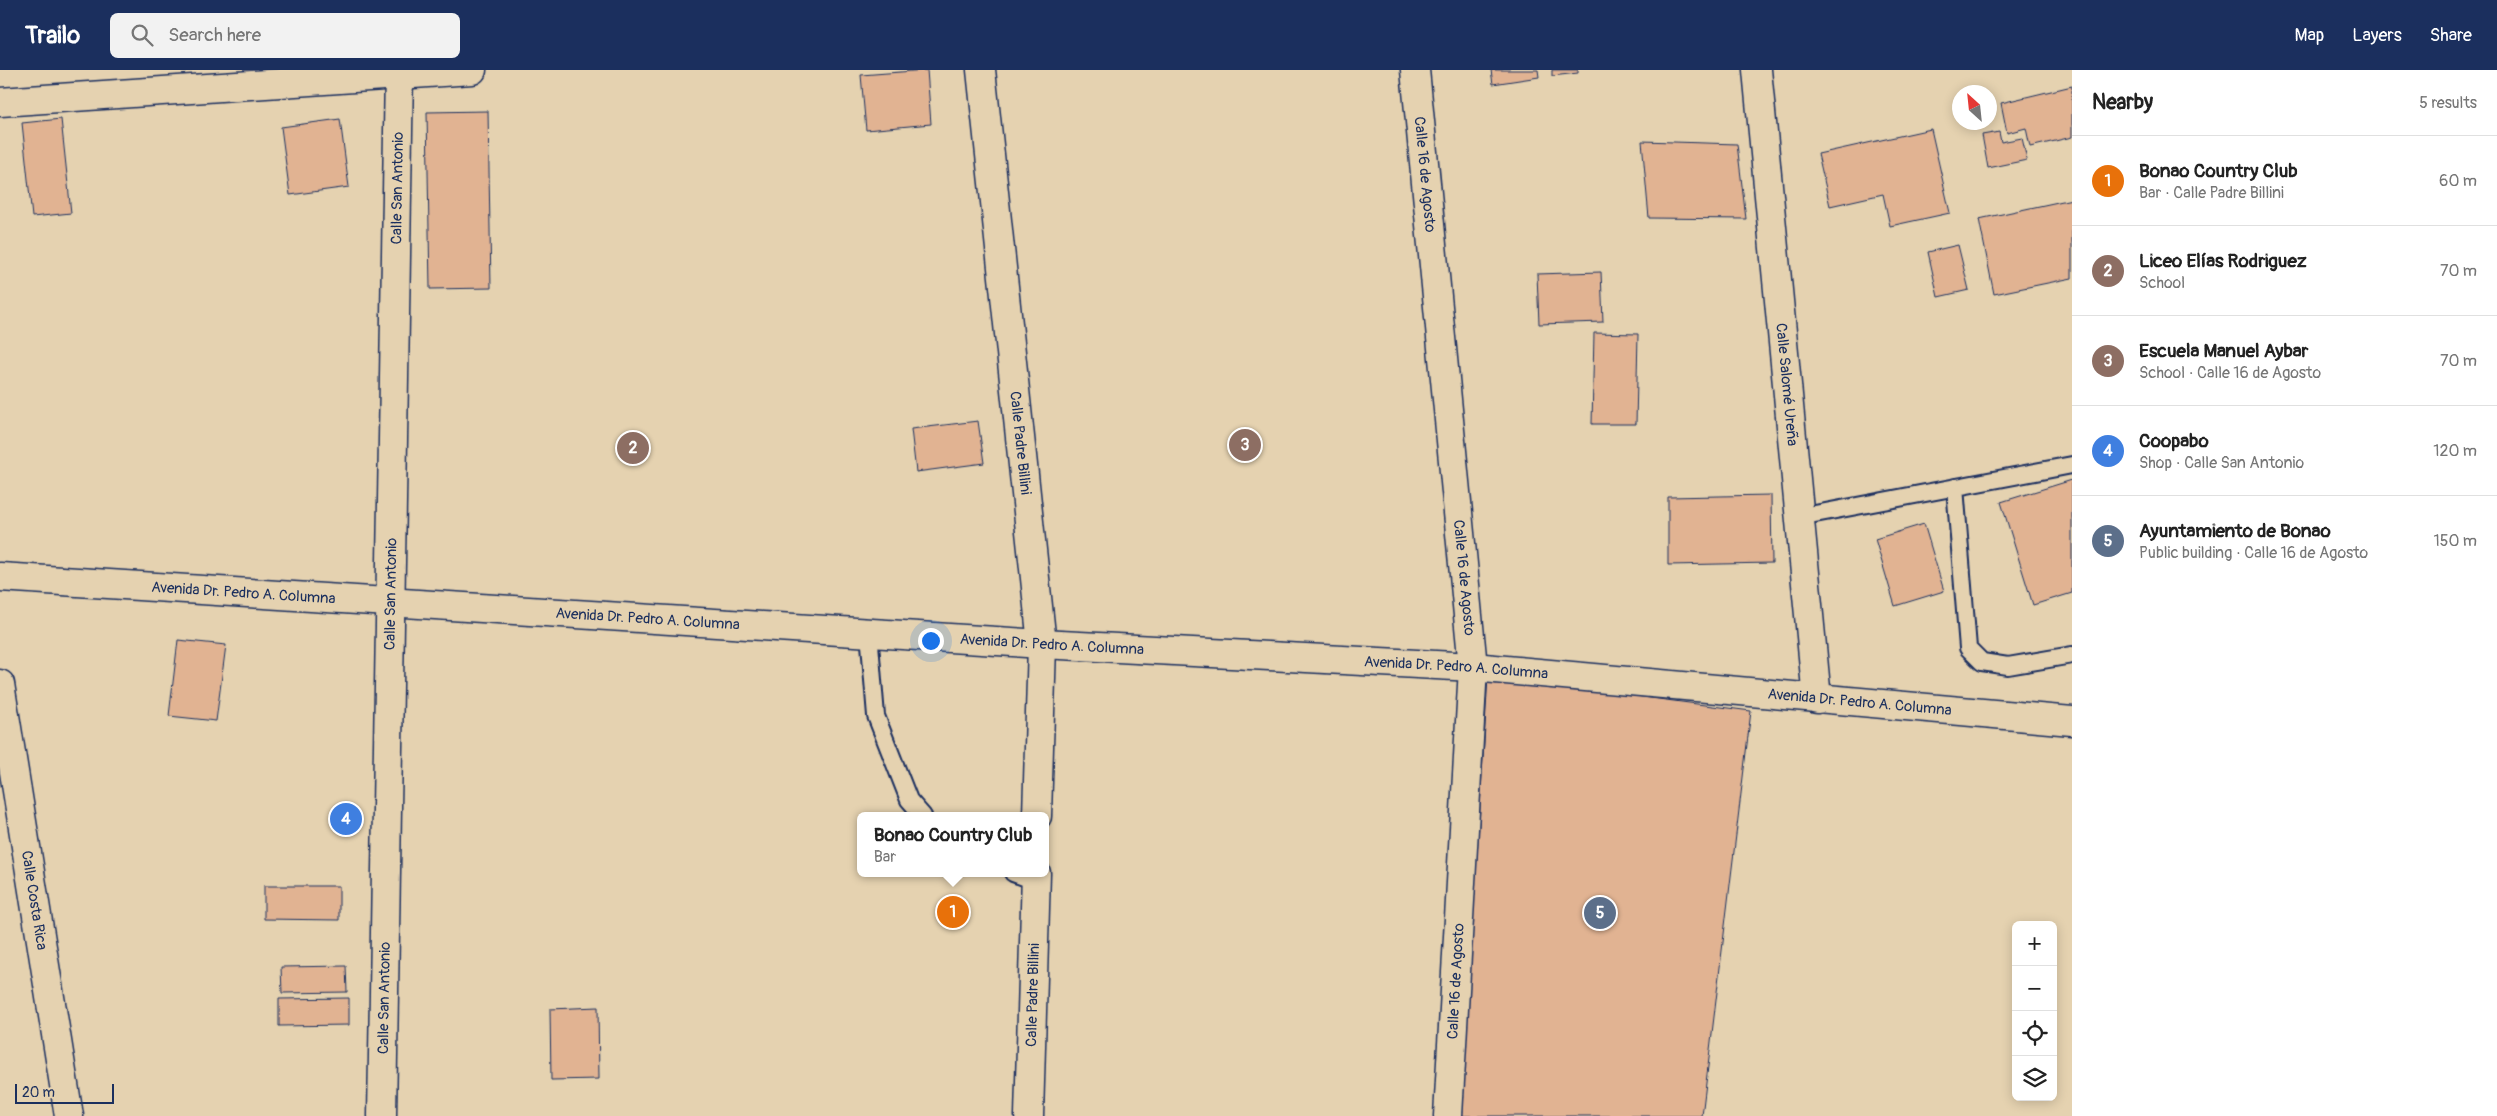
<!DOCTYPE html>
<html lang="en">
<head>
<meta charset="utf-8">
<style>
  :root { --surface:#fff; --page:#f2f2f2; --text:#222; --muted:#767676; --line:#e0e0e0; --accent:#1b2f5e }
  body { margin:0; font-family:Pangolin,sans-serif; background:var(--page); color:var(--text) }
  .controls { position:absolute; right:15px; bottom:15px; display:grid; overflow:hidden; border-radius:8px; box-shadow:0 2px 12px #0003 }
  .controls button { width:45px; height:45px; display:grid; place-items:center; padding:0; border:0; border-bottom:1px solid var(--line); background:var(--surface); color:var(--text); font:25px sans-serif }
  .compass { position:absolute; left:1952px; top:15px; width:45px; height:45px; border-radius:50%; background:var(--surface); box-shadow:0 2px 12px #0003; rotate:333deg }
  .scale { position:absolute; left:15px; bottom:12px; width:99px; box-sizing:border-box; padding-left:5px; border:2px solid #1b2f5e; border-top:0; font-size:14px; line-height:18px; white-space:nowrap; color:#1b2f5e; -webkit-text-stroke:4px #e5d2b0; paint-order:stroke }
  .you { position:absolute; left:930px; top:570px; width:18px; height:18px; margin:-12px; border:4px solid #fff; border-radius:50%; background:#1a73e8; box-shadow:0 0 0 8px #1a73e833 }
  .badge { display:grid; place-items:center; width:32px; height:32px; border-radius:50%; background:var(--accent); color:#fff; font-size:16px; font-weight:700 }
  .pin { position:absolute; translate:-50% -50%; border:2px solid #fff; box-shadow:0 1px 5px #0006 }
  .popup { position:absolute; left:857px; top:742px; width:192px; height:65px; box-sizing:border-box; display:grid; place-content:center; border-radius:8px; background:var(--surface); filter:drop-shadow(0 1px 4px #0005); font-size:16px; white-space:nowrap; color:var(--muted) }
  .popup b { font-size:19px; color:var(--text) }
  .popup::after { content:''; position:absolute; left:50%; top:100%; margin-left:-10px; border:10px solid transparent; border-top-color:var(--surface) }
  .list { margin:0; padding:0; list-style:none }
  h2 { display:flex; justify-content:space-between; align-items:center; height:65px; margin:0; padding:0 20px; font-size:21px }
  h2 small { font-size:16px; font-weight:400; color:var(--muted) }
  .list li { display:grid; grid-template-columns:32px 1fr auto; gap:15px; align-items:center; box-sizing:border-box; height:90px; padding:0 20px; border-top:1px solid var(--line) }
  .list b { display:block; font-size:19px; white-space:nowrap }
  .list p { margin:0; font-size:16px; white-space:nowrap; color:var(--muted) }
  .list em { font-size:16px; font-style:normal; color:var(--muted) }
  .icon { flex:none; width:28px; height:28px; fill:none; stroke:currentColor; stroke-width:2; stroke-linecap:round; stroke-linejoin:round }
  .map { position:relative; flex:none; width:2072px; height:1046px; overflow:hidden }
  header { display:flex; align-items:center; gap:30px; box-sizing:border-box; height:70px; padding:0 25px; background:var(--accent); color:#fff }
  header strong { font-size:24px }
  nav { display:flex; gap:28px; margin-inline-start:auto; font-size:18px }
  .search { width:350px; height:45px; background:var(--page); display:flex; align-items:center; gap:12px; box-sizing:border-box; padding:0 18px; border-radius:8px; color:var(--muted); font-size:19px }
  main { display:flex }
  aside { flex:1; background:var(--surface) }
  .map>svg:first-child { display:block }
</style>
</head>
<body>
<header>
<strong>Trailo</strong>
<div class="search"><svg class="icon" aria-label="search" viewBox="0 0 24 24"><circle cx="10" cy="10" r="6"/><path d="M15 15l6 6"/></svg>Search here</div>
<nav><a>Map</a><a>Layers</a><a>Share</a></nav>
</header>
<main>
<div class="map">
<svg width="2072" height="1046" viewBox="0 0 2072 1046">
  <rect width="100%" height="100%" fill="#e5d2b0"/>
  <filter id="ink" filterUnits="userSpaceOnUse"><feTurbulence type="fractalNoise" baseFrequency=".02" numOctaves="2"/><feDisplacementMap in="SourceGraphic" scale="10" xChannelSelector="R" yChannelSelector="G"/><feConvolveMatrix kernelMatrix="1 2 1 2 8 2 1 2 1" color-interpolation-filters="sRGB"/></filter>
  <g filter="url(#ink)">
    <!-- building -->
    <path fill="#e1b392" stroke="#1b2f5e" d="M927,0l4,54 -65,6 -5,-55z
      M1491,0h47l1,7 -46,7z
      M1552,0h26v3l-26,3z
      M2072,16v51l-42,10 -4,-19 -19,5 -6,-30z
      M488,41l3,177 -61,1 -3,-177z
      M61,49l10,94 -39,4 -10,-94z
      M340,49l9,68 -59,8 -9,-68z
      M1931,59l19,84 -60,13 -7,-32 -53,12 -12,-52z
      M1999,62l2,10 21,-4 5,22 -39,8 -6,-33z
      M1642,71l95,3 9,75 -97,-1z
      M2072,129v79l-78,16 -15,-75z
      M1958,175l11,45 -31,7 -10,-45z
      M1601,202l2,50 -64,2 -2,-50z
      M1594,263l44,1 -2,90h-44z
      M978,351l6,42 -68,9 -5,-43z
      M2072,410v113l-39,12 -32,-103z
      M1771,425l1,68 -104,2v-68z
      M1924,454l20,67 -49,15 -20,-67z
      M178,570l48,5 -10,76 -47,-5z
      M1488,607l263,34 -49,405h-241z
      M264,816h75v34l-75,-1z
      M346,896l1,26 -65,1 -1,-26z
      M349,928v27l-70,1v-27z
      M598,937l1,72 -48,1 -1,-71z"/>
    <g fill="none" stroke-linecap="round" stroke-linejoin="round">
      <!-- service casing -->
      <g stroke="#1b2f5e" stroke-width="20">
        <path id="service" d="M1955,417l13,161 14,14 26,4 64,-11
          M1799,447l273,-52
          M869,562l7,84 33,84 14,16
          M1013,803l22,8"/>
      </g>
      <!-- minor casing -->
      <g stroke="#1b2f5e" stroke-width="31">
        <g id="minor">
          <path id="s1" d="M981,0l61,574 -5,172"/>
          <path id="s2" d="M1757,0l60,629"/>
          <path d="M0,32l472,-32"/>
          <path id="s3" d="M0,614l69,432"/>
          <path id="s4" d="M382,1046l17,-1046"/>
          <path id="s5" d="M1029,1046l7,-243"/>
          <path id="s6" d="M1448,1046l25,-449"/>
        </g>
      </g>
      <!-- secondary casing -->
      <g stroke="#1b2f5e" stroke-width="31">
        <g id="secondary">
          <path id="s7" d="M1415,0l58,597"/>
          <path id="s8" d="M0,507l1042,67 431,23 599,54"/>
        </g>
      </g>
      <!-- service -->
      <use href="#service" stroke="#e5d2b0" stroke-width="16"/>
      <!-- minor -->
      <use href="#minor" stroke="#e5d2b0" stroke-width="28"/>
      <!-- secondary -->
      <use href="#secondary" stroke="#e5d2b0" stroke-width="28"/>
    </g>
  </g>
  <g text-anchor="middle" dominant-baseline="central" stroke-width="4" stroke-linejoin="round" paint-order="stroke">
    <!-- street labels -->
    <g font-size="15" fill="#1b2f5e" stroke="#e5d2b0">
      <text stroke="none"><textPath href="#s7" startOffset="105">Calle 16 de Agosto</textPath></text>
      <text stroke="none"><textPath href="#s4" startOffset="928">Calle San Antonio</textPath></text>
      <text stroke="none"><textPath href="#s2" startOffset="316">Calle Salomé Ureña</textPath></text>
      <text stroke="none"><textPath href="#s1" startOffset="375">Calle Padre Billini</textPath></text>
      <text stroke="none"><textPath href="#s7" startOffset="510">Calle 16 de Agosto</textPath></text>
      <text stroke="none"><textPath href="#s8" startOffset="244">Avenida Dr. Pedro A. Columna</textPath></text>
      <text stroke="none"><textPath href="#s4" startOffset="522">Calle San Antonio</textPath></text>
      <text stroke="none"><textPath href="#s8" startOffset="649">Avenida Dr. Pedro A. Columna</textPath></text>
      <text stroke="none"><textPath href="#s8" startOffset="1054">Avenida Dr. Pedro A. Columna</textPath></text>
      <text stroke="none"><textPath href="#s8" startOffset="1459">Avenida Dr. Pedro A. Columna</textPath></text>
      <text stroke="none"><textPath href="#s8" startOffset="1864">Avenida Dr. Pedro A. Columna</textPath></text>
      <text stroke="none"><textPath href="#s3" startOffset="219">Calle Costa Rica</textPath></text>
      <text stroke="none"><textPath href="#s6" startOffset="135">Calle 16 de Agosto</textPath></text>
      <text stroke="none"><textPath href="#s5" startOffset="121">Calle Padre Billini</textPath></text>
      <text stroke="none"><textPath href="#s4" startOffset="118">Calle San Antonio</textPath></text>
    </g>
  </g>
</svg>
<div class="controls">
<button>+</button>
<button>−</button>
<button><svg class="icon" aria-label="locate" viewBox="0 0 24 24"><circle cx="12" cy="12" r="6"/><path d="M12 2v4M12 18v4M2 12h4M18 12h4"/></svg></button>
<button><svg class="icon" aria-label="layers" viewBox="0 0 24 24"><path d="M12 4l9 5-9 5-9-5zM3 14l9 5 9-5"/></svg></button>
</div>
<svg class="compass" viewBox="-18 -18 36 36"><path d="M0-13l5 13h-10z" fill="#e53935"/><path d="M0 13l5-13h-10z" fill="#767676"/></svg>
<div class="scale">20 m</div>
<div class="you"></div>
<div class="pin badge" style="left:953px;top:842px;background:#e8710a">1</div>
<div class="popup"><b>Bonao Country Club</b>Bar</div>
<div class="pin badge" style="left:633px;top:378px;background:#8d6e63">2</div>
<div class="pin badge" style="left:1245px;top:375px;background:#8d6e63">3</div>
<div class="pin badge" style="left:346px;top:749px;background:#3f7fe0">4</div>
<div class="pin badge" style="left:1600px;top:843px;background:#5c6f8a">5</div>
</div>
<aside>
<h2>Nearby<small>5 results</small></h2>
<ul class="list">
<li><span class="badge" style="background:#e8710a">1</span><div><b>Bonao Country Club</b><p>Bar · Calle Padre Billini</p></div><em>60 m</em></li>
<li><span class="badge" style="background:#8d6e63">2</span><div><b>Liceo Elías Rodriguez</b><p>School</p></div><em>70 m</em></li>
<li><span class="badge" style="background:#8d6e63">3</span><div><b>Escuela Manuel Aybar</b><p>School · Calle 16 de Agosto</p></div><em>70 m</em></li>
<li><span class="badge" style="background:#3f7fe0">4</span><div><b>Coopabo</b><p>Shop · Calle San Antonio</p></div><em>120 m</em></li>
<li><span class="badge" style="background:#5c6f8a">5</span><div><b>Ayuntamiento de Bonao</b><p>Public building · Calle 16 de Agosto</p></div><em>150 m</em></li>
</ul>
</aside>
</main>
</body>
</html>
